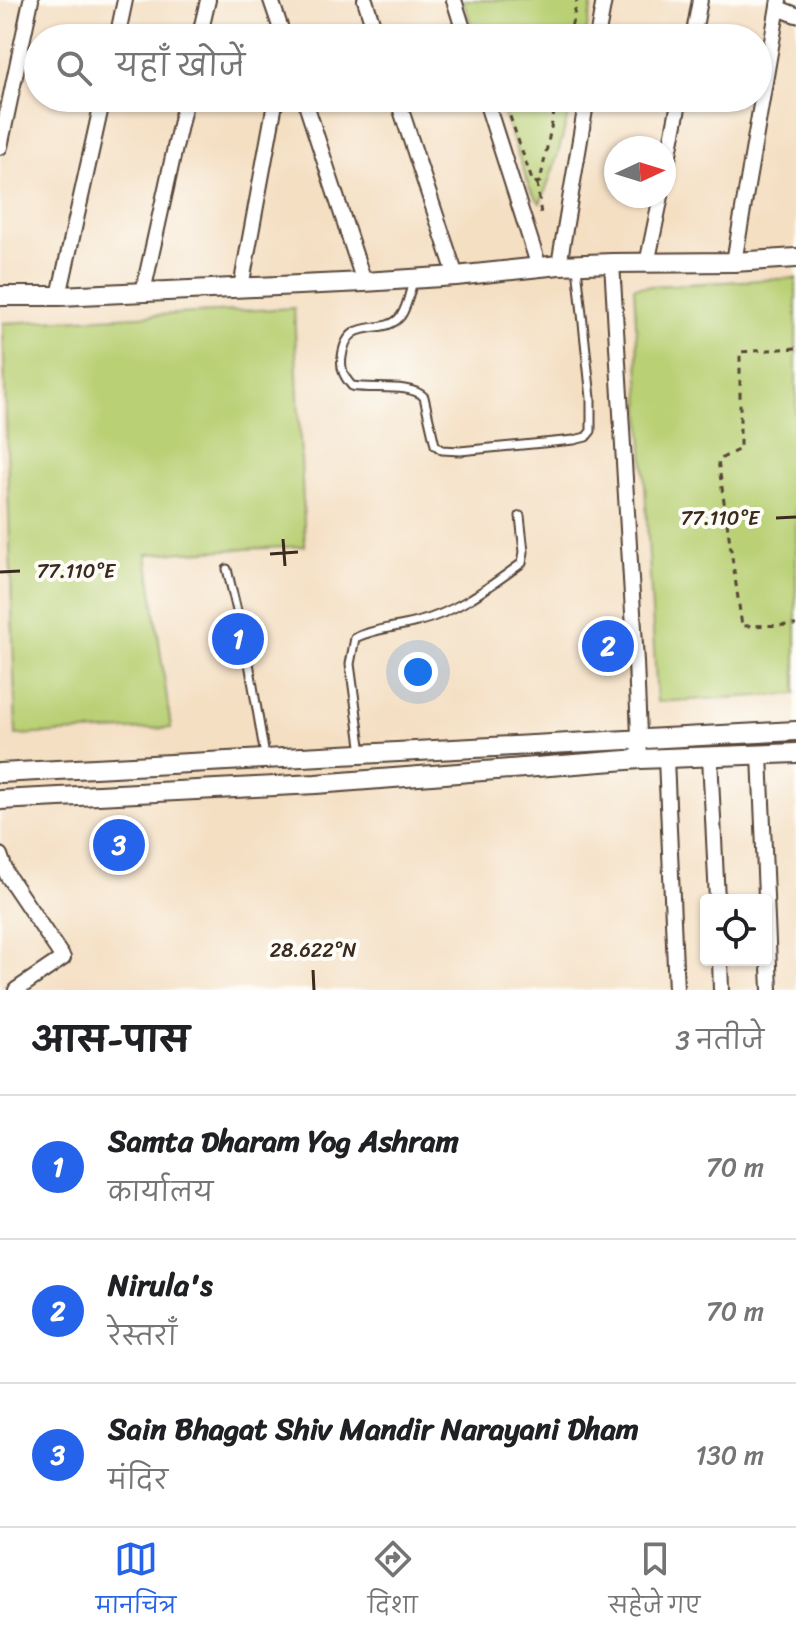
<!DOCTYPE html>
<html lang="hi">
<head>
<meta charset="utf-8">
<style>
  :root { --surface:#fff; --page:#f6f6f6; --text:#202124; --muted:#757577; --line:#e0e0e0; --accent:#2563eb }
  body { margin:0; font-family:Sriracha,"Playpen Sans Deva",sans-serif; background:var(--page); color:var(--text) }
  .controls { position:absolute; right:24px; bottom:24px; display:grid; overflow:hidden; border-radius:8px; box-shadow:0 2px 6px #0004 }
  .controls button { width:72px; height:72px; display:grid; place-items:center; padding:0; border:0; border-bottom:2px solid var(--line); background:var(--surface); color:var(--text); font:40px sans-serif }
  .compass { position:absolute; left:604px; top:136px; width:72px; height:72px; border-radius:50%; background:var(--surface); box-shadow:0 2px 6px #0004; rotate:86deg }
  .you { position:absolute; left:418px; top:672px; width:28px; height:28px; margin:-20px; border:6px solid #fff; border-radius:50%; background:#1a73e8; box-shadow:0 0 0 12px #1a73e833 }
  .badge { display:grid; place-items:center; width:52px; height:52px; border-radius:50%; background:var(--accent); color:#fff; font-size:26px; font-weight:700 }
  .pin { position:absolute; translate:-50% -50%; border:4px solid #fff; box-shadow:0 2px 8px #0006 }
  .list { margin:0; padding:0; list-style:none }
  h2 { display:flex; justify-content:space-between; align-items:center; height:104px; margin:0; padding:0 32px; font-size:34px }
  h2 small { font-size:26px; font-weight:400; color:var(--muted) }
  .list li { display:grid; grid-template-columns:52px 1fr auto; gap:24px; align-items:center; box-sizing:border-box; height:144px; padding:0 32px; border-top:2px solid var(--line) }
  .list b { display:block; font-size:30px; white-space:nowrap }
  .list p { margin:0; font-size:26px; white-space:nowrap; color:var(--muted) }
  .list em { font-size:26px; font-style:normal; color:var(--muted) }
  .icon { flex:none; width:44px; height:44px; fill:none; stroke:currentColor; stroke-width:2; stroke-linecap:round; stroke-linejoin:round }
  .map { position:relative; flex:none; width:796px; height:990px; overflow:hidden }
  .search { position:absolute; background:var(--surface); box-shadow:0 2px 6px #0004; left:24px; right:24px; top:24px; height:88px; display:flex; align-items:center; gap:20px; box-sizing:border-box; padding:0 28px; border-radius:44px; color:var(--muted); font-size:30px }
  .sheet { height:536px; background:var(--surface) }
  nav { display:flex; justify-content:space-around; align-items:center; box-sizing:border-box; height:112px; border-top:2px solid var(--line); background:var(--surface); font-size:22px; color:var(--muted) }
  nav a { display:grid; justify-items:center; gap:4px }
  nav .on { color:var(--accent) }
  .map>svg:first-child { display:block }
</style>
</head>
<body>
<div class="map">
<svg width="796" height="990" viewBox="0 0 796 990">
  <rect width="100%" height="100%" fill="#fdfcf7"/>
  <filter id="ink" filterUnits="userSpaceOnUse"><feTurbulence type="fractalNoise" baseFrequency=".0125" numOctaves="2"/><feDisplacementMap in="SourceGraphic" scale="16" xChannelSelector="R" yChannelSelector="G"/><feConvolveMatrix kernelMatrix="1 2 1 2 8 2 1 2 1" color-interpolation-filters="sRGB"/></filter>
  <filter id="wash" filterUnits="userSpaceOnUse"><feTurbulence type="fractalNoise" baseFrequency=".006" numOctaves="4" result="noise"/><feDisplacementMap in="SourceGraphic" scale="32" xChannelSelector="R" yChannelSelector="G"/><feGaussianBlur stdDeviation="1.8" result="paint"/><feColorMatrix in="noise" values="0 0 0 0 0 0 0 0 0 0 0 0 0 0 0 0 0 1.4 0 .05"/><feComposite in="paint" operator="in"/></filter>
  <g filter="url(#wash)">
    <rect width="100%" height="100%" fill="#f4dfc3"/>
    <!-- green -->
    <path fill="#b9d075" stroke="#7a7d4a" stroke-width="2" d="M463,0h130l-8,38h-109z
      M498,98h74c-8,35 -17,72 -32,105l-10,-14z
      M796,278v416l-139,8 -23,-415z
      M294,308l11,238 -158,8 24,174 -155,7 -13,-412z"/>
  </g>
  <g filter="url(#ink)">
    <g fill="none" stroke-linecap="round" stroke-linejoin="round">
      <!-- service casing -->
      <g stroke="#574537" stroke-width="11">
        <path id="service" d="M413,281c-3,10 -6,28 -13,36 -17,20 -53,-3 -58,40 -2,12 2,20 10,29 20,4 59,-3 72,11l11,48 7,5 18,1 114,-11 12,-3 5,-6v-33l-14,-131
          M227,569l21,88 17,99
          M362,753l-12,-89 5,-26c20,-10 41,-10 62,-16 40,-10 72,-35 105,-59l2,-11 -4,-36"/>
      </g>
      <!-- minor casing -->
      <g stroke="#574537" stroke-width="18">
        <path id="minor" d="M271,0l13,38
          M365,0l12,38
          M454,0l12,38
          M778,8l18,7
          M117,38l8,-38
          M199,38l9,-38
          M597,38l7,-38
          M693,38l7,-38
          M304,98l60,184
          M397,98l59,178
          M485,98l54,169
          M0,147l31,-147
          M664,179l16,-81
          M734,262l45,-262
          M612,263l24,399 4,97
          M647,264l14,-68
          M559,265l28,-167
          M241,287l35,-189
          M143,292l43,-194
          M59,296l44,-198
          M760,755l10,235
          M710,757l7,143
          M666,759l10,231
          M0,855l7,20 56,83 -47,32
          M720,960l1,30"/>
      </g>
      <!-- tertiary casing -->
      <g stroke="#574537" stroke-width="22">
        <path id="tertiary" d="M0,296h59l305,-14 92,-6 103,-11 53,-2 122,-1 62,-4
          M0,773l796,-42
          M0,800l316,-16 324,-25 156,-6"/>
      </g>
      <!-- path -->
      <path stroke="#574537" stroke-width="3" stroke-dasharray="6 6" stroke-linecap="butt" d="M569,38l8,-38
        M506,105l27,78 7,-1 17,-84
        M537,183l4,32
        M796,348l-56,4v97l-22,11 24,166 54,-1"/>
      <!-- service -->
      <use href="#service" stroke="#fff" stroke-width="7"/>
      <!-- minor -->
      <use href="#minor" stroke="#fff" stroke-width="14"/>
      <!-- tertiary -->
      <use href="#tertiary" stroke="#fff" stroke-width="18"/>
    </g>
  </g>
  <!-- ticks -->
  <path fill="none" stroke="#3b2a1e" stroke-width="3" d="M776,518l20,-1M283,539l2,27M270,554l28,-2M0,572l20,-1M313,970l1,20"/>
  <g font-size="20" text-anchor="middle" fill="#3b2a1e" stroke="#fdfcf7" stroke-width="8" stroke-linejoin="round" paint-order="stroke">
    <text x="720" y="525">77.110°E</text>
    <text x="76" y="578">77.110°E</text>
    <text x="313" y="957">28.622°N</text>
  </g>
</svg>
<div class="controls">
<button><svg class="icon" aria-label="locate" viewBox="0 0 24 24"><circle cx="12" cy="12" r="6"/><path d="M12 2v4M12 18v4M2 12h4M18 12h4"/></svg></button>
</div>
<svg class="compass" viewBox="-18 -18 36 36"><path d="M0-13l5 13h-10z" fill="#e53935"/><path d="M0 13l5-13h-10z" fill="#757577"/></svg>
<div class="you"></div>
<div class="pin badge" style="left:238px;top:639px">1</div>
<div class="pin badge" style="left:608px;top:646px">2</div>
<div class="pin badge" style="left:119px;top:845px">3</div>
<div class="search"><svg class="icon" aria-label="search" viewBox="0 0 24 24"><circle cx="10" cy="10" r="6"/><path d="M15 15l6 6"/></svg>यहाँ खोजें</div>
</div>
<section class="sheet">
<h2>आस-पास<small>3 नतीजे</small></h2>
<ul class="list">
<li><span class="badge">1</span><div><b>Samta Dharam Yog Ashram</b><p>कार्यालय</p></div><em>70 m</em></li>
<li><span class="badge">2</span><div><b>Nirula's</b><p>रेस्तराँ</p></div><em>70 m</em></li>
<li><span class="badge">3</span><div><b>Sain Bhagat Shiv Mandir Narayani Dham</b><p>मंदिर</p></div><em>130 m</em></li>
</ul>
</section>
<nav>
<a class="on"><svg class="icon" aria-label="map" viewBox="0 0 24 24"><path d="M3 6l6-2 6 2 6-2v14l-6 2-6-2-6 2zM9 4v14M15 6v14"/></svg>मानचित्र</a>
<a><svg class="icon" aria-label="directions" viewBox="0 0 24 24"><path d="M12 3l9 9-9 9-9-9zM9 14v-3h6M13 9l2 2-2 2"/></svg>दिशा</a>
<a><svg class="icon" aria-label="saved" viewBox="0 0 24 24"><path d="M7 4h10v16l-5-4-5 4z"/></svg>सहेजे गए</a>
</nav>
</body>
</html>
